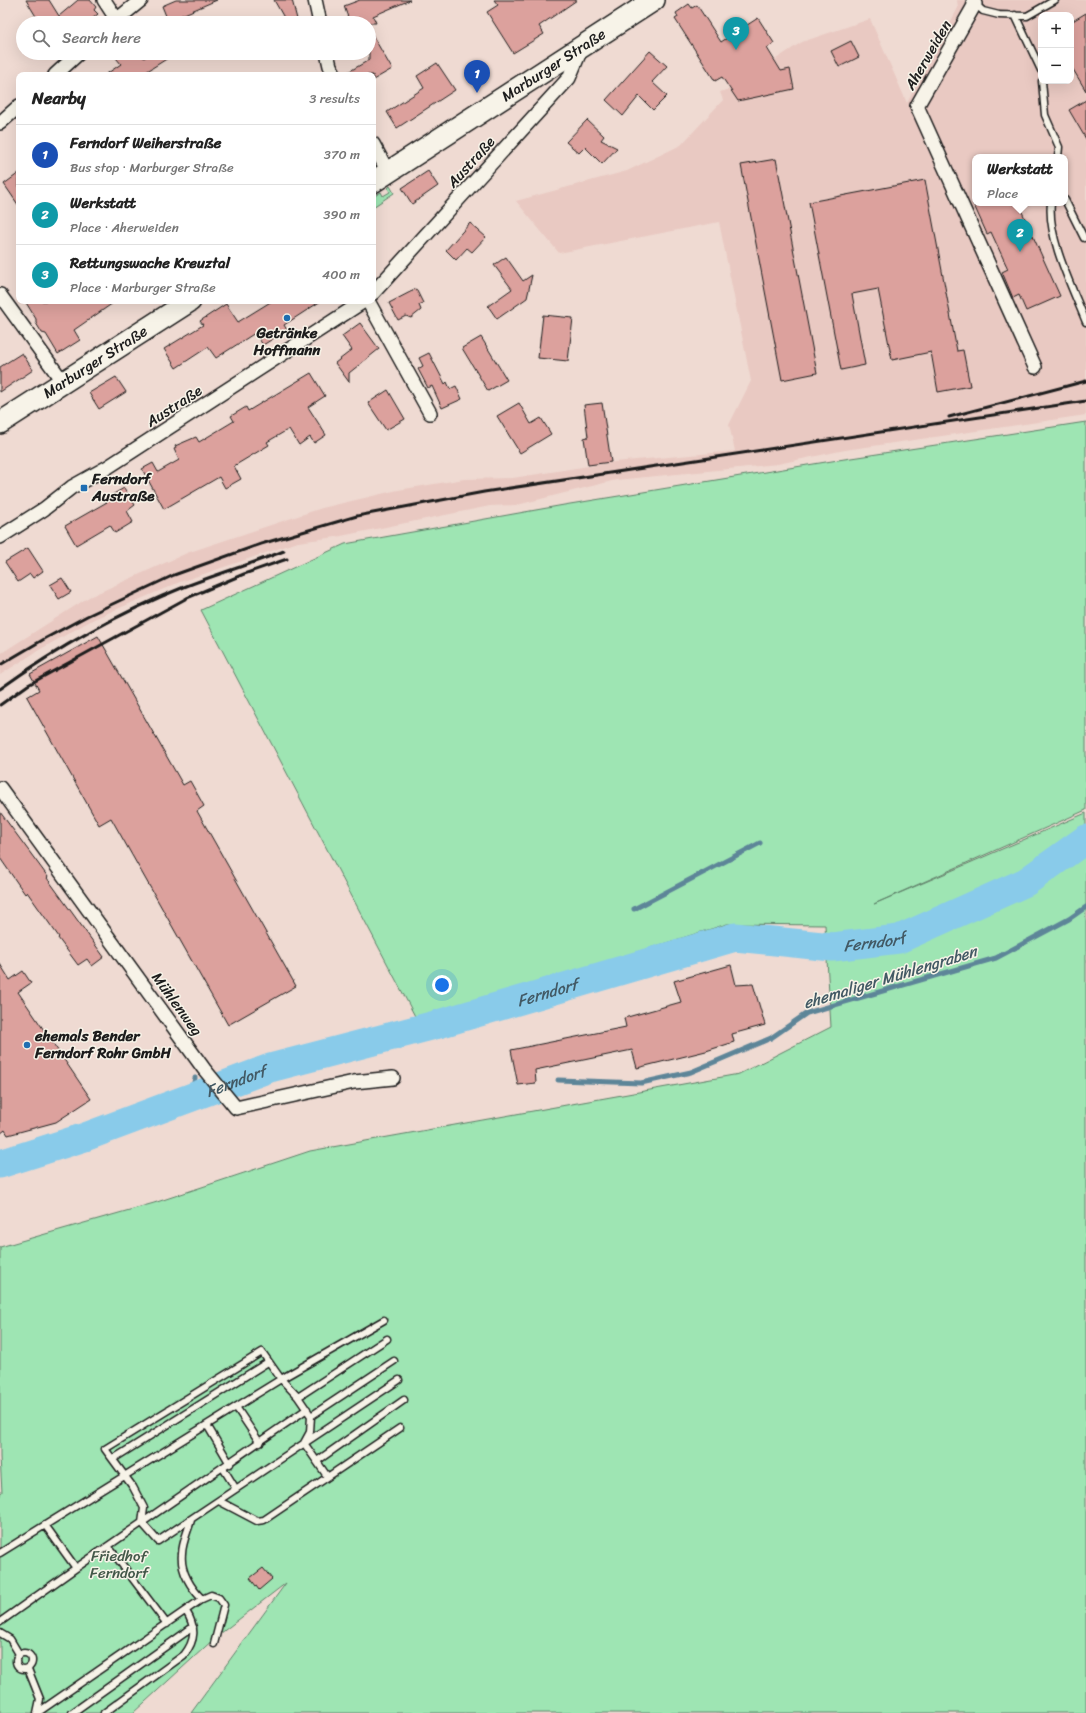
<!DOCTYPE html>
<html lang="en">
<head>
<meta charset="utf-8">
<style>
  :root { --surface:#fff; --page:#f2f2f2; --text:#222; --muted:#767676; --line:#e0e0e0; --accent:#0b8043 }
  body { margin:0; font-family:Sriracha,sans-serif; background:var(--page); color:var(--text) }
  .controls { position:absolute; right:12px; top:12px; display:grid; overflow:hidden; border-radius:8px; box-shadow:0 4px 16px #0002 }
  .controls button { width:36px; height:36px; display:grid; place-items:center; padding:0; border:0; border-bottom:1px solid var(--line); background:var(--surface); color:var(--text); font:20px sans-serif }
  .you { position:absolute; left:442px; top:985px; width:14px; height:14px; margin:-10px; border:3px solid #fff; border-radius:50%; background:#1a73e8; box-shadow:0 0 0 6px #1a73e833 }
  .badge { display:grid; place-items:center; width:26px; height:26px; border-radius:50%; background:var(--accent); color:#fff; font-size:13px; font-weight:700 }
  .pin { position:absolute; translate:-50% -33px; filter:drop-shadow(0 1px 2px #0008) }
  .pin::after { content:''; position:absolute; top:21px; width:14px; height:12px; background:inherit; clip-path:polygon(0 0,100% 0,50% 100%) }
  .popup { position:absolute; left:972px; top:154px; width:96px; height:52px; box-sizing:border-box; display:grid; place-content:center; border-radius:8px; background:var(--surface); filter:drop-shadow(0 1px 3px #0005); font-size:13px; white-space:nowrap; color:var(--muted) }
  .popup b { font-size:15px; color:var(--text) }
  .popup::after { content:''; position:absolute; left:50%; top:100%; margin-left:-8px; border:8px solid transparent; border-top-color:var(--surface) }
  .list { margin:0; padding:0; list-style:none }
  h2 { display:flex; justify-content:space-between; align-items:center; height:52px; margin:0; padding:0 16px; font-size:17px }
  h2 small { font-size:13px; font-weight:400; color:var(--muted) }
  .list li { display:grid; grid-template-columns:26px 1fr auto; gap:12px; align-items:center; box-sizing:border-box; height:60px; padding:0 16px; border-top:1px solid var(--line) }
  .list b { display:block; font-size:15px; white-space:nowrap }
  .list p { margin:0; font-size:13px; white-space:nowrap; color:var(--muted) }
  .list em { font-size:13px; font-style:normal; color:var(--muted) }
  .icon { flex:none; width:22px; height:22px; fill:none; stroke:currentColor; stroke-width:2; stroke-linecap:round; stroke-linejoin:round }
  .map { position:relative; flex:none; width:1086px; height:1713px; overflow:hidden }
  .search { position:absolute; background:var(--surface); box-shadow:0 4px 16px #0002; left:16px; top:16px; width:360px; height:44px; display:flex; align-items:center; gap:10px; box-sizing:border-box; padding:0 14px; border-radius:22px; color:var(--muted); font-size:15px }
  .panel { position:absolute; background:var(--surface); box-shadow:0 4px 16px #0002; left:16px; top:72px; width:360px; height:232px; border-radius:8px }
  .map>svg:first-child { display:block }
</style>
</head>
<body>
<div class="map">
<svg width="1086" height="1713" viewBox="0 0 1086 1713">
  <rect width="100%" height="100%" fill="#efdad2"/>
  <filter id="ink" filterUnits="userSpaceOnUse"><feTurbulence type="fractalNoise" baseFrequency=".025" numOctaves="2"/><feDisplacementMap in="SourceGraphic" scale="8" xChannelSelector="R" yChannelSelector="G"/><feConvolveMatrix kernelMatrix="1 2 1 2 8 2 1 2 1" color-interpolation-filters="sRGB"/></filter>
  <g filter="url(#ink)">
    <!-- built -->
    <path fill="#e9c9c2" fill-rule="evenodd" d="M957,0h129v415l-241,35 -67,14 -162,16 -99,25 -27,1 -154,31 -38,5 -118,40 -86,37 -55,31 -39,25v-21l89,-57 98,-44 135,-45 76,-18 66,-11 49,-1 101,-16 121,-11 -6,-26 22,-44 -32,-159 -160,31 -43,-52 111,-30 54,-26 42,-45 -3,-8 10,-3 72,-47 68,-23 37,84 51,-95zM1041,15h30v66h-30zM975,157h90v46h-90z"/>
    <!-- green -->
    <path fill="#9ee5b3" stroke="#5d8068" d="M390,186l4,7 -21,14v-10l8,-5 2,4 7,-4 -2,-4z
      M1086,422v388l-212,94 212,-91v900h-895l95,-130 -70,54 -83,76h-133v-219l2,-2 -2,-35v-210l154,-44 156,-52 429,-77 92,-47 -6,-102 -98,-1 -310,96 -216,-410 144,-66 219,-39 274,-45z"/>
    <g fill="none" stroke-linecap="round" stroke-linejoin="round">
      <!-- stream -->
      <path stroke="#5d8598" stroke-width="5" d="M634,909l126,-66
        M558,1080l83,3 50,-11 80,-34 36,-25 189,-55 73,-39 17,-12
        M190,1098l5,-20"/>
      <!-- river -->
      <path stroke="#89cbea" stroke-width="29" id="s1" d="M0,1164l85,-27 185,-69 165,-43 300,-88 97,10 67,-8 127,-57 60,-43"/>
    </g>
    <!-- building -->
    <path fill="#dca19d" stroke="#1c1c1c" d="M26,0h23l10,16 19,-16h12l6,7 -2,3 4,4 -11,9h-47z
      M176,0h41l-49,21 -6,-15z
      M274,0h18l6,23h-11z
      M360,0h50l-37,16 3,7h-26l-6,-17z
      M494,0h83l-38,26 5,8 -31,19 -26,-41 11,-7z
      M689,4l3,4 5,-3 24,37 37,-24 16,25 -7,5 14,23 9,-2 4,20 -56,12 -16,-24 -7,4 -40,-62 3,-2 -2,-4z
      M1086,13v78l-15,-25v-44z
      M369,29l23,40 -19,11v-5h-30l26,-15z
      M851,41l8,16 -20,10 -8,-16z
      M650,51l17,15 -15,16 15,14 -14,14 -14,-14 -16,20 -17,-16z
      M112,53h28l4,5 7,-5h25l-35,22h-36l16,-11z
      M437,63l18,27 -58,38 -10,-16 37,-24 -7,-12z
      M1086,100v39l-17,-29z
      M587,120l17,16 -3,4 16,8 -15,16 -17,-17 -6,6 -13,-11z
      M776,159l41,214 -35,7 -41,-215z
      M428,171l10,15 -26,18 -10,-16z
      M19,173v33l-15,-22z
      M925,180l32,171 6,-1 7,36 -32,6 -7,-40 -39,8 -14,-71 -26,5 13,71 -24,5 -32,-168z
      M973,203h45l42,93 -34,15 -7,-16 -6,3 -11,-26 6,-3 -17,-37 -4,2z
      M470,223l16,14 -14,15 -5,-4 -11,12 -10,-10z
      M506,257l17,24 9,-6 -5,23 -30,21 -9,-13 24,-17 -18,-24z
      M416,289l7,14 -4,2 2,5 -10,8 -5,-2 -8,4 -9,-17z
      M25,301h91l-42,29 6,10 -22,14 -12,-20 -4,-1 -6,-10v-4z
      M272,301h49l-37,24 3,5 -24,15 -8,-12 -39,25 -8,-11 -32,21 -12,-19 39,-24 -3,-4 26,-17 12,18z
      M543,315l30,3 -5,43 -30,-3z
      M360,323l19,26 -30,24v9l-14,-19 17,-13 -10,-14z
      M481,337l26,43 -19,11 -26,-43z
      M22,353l11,17 -33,22v-25z
      M429,353l16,31 2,-2 3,7 6,-3 6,13 -20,9 -10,-22 -4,2 -10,-19 5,-3 -4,-8z
      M311,373l14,23 -17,11 18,28 -12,8 -4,-6 -11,8 -10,-16 -22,13 2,3 -35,21 7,13 -16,9 -6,-11 -55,32 -22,-40 11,-6 5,9 21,-12 -5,-11 2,-1 -1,-2 21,-9 3,5 35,-21 -3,-5 15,-9 2,4z
      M116,377l10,15 -27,17 -10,-16z
      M388,390l17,29 -19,11 -18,-27z
      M519,403l12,21 10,-6 10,16 -31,19 -23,-37z
      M602,403l9,59 -23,3 -4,-27 4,-1 -4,-32z
      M124,488l11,17 -8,6 6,11 -18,11 -5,-8 -34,20 -11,-19 42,-24 -2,-3z
      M28,548l15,23 -10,7 -3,-4 -12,8 -13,-20z
      M62,578l9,14 -12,7 -9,-14z
      M98,636l85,149 7,-4 14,25 -7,5 99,175 -68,39 -117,-207 -12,7 -72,-128 12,-7 -9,-16z
      M0,812l48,65 -1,1 57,79 -12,9 -5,-7 -9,6 -20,-27 1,-1 -32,-45 -2,2 -25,-36z
      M0,964l10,16 13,-9 8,12 -13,9 73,107 -35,23 -48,13 -3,-5 -5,4z
      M731,965l5,20 17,-1 12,41 -33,9 2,8 -28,9 -69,17 -5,-18 -97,20 1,13 -18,2 -7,-35 115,-23 -2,-9 57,-16 -7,-21z
      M263,1568l9,11 -13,11 -9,-12z"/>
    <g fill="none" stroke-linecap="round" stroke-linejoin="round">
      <!-- lane casing -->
      <g stroke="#1c1c1c" stroke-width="9">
        <path id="lane" d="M975,4l8,7 16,4 28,1 28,-16
          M1015,15l26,55
          M1042,81l3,34 14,32 -1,10
          M1065,200l19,38
          M1051,203c-4,35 22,86 35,119
          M298,1397l89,-58
          M236,1407l24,36
          M311,1416l83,-55
          M207,1425l23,39
          M113,1459l155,-97
          M317,1461l87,-61
          M223,1468l13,21
          M219,1501l38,20 7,-1 136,-92
          M191,1520c-3,11 -9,23 -9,34 -2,17 9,34 20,45
          M142,1523l2,-15 -11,-21 -28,-38 157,-97 19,27 17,18 13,19 -1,16 -6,11 23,33
          M142,1523l16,18 241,-161
          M45,1525l31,43
          M108,1546l59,78
          M0,1553l281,-174 103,-59
          M0,1622l76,-54 231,-159
          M0,1633l10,6 9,15
          M16 1661a8 8 0 1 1 16 0a8 8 0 1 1-16 0Z
          M28,1669l12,30 -3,14
          M37,1713l165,-114 9,-4 8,3 5,7 -10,39
          M72,1713l121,-86
          M104,1713l80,-58c12,-15 12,-28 2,-44"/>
      </g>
      <!-- street casing -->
      <g stroke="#1c1c1c" stroke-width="16">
        <path id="street" d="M104,0l13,20
          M315,0l5,23
          M973,0l2,4 -58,102 118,261
          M113,23l28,-23
          M327,53l3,13 5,9
          M55,75l24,-22
          M0,123l19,-17
          M373,144l15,28
          M373,293l196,-215 13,-31
          M0,295l63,87
          M368,301l62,112
          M0,537l44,-28 28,-22 36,-20 256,-166
          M0,788l204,281 32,39 118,-26 39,-4"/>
      </g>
      <!-- primary casing -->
      <g stroke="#1c1c1c" stroke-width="24">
        <g id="primary">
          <path id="s2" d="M373,182l281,-182"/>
          <path id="s3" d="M0,423l190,-122"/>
        </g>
      </g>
      <!-- lane -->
      <use href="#lane" stroke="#f7f3e8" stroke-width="6"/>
      <!-- street -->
      <use href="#street" stroke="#f7f3e8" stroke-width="13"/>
      <!-- primary -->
      <use href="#primary" stroke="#f7f3e8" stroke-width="21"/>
      <!-- rail -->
      <path stroke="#1c1c1c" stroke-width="3" d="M949,417l137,-36
        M0,665l46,-27 41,-22 87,-41 87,-31 96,-28 127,-24 602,-91
        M0,689c57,-41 119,-76 184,-102 33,-13 67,-23 100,-36
        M0,705l28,-20 159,-87 57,-24 43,-15"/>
    </g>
  </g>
  <!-- markers -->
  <g fill="#1f6fb2" stroke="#f7f3e8" stroke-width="1.5">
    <circle cx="287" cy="318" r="4"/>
    <rect x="80" y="484" width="8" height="8" rx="2"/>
    <circle cx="27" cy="1045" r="4"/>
  </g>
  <g text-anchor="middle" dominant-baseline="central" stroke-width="3" stroke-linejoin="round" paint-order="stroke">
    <!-- street labels -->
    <g font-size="15" fill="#1c1c1c" stroke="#f7f3e8">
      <text transform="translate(928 55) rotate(-60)">Aherweiden</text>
      <text stroke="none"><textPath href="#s2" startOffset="215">Marburger Straße</textPath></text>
      <text transform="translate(471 162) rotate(-48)">Austraße</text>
      <text stroke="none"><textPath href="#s3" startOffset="113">Marburger Straße</textPath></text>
      <text transform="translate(174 406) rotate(-33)">Austraße</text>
      <text transform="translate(177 1004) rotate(54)">Mühlenweg</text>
    </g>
    <!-- poi labels -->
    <g font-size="15" font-weight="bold" fill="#1c1c1c" stroke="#f7f3e8" text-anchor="start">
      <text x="287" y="333" text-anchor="middle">Getränke<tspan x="287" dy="17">Hoffmann</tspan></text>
      <text x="92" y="479">Ferndorf<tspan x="92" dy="17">Austraße</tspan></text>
      <text x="35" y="1036">ehemals Bender<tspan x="35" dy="17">Ferndorf Rohr GmbH</tspan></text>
    </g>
    <!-- park labels -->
    <g font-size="15" fill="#435849" stroke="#f7f3e8">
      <text x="119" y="1556">Friedhof<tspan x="119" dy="17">Ferndorf</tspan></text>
    </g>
    <!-- water labels -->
    <g font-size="16" font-style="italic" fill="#425964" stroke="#f7f3e8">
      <text stroke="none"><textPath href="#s1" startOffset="910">Ferndorf</textPath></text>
      <text transform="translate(890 977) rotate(-17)">ehemaliger Mühlengraben</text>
      <text stroke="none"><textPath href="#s1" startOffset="574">Ferndorf</textPath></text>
      <text stroke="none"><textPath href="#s1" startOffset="250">Ferndorf</textPath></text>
    </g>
  </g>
</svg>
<div class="controls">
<button>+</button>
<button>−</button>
</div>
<div class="you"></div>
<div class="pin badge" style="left:477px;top:93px;background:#1a4fb4">1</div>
<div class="pin badge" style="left:1020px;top:252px;background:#0f9aa8">2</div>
<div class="popup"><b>Werkstatt</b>Place</div>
<div class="pin badge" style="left:736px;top:50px;background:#0f9aa8">3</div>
<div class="search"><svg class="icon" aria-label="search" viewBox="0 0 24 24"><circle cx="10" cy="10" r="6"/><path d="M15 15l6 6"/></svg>Search here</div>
<section class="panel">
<h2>Nearby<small>3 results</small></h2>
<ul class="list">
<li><span class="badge" style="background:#1a4fb4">1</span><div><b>Ferndorf Weiherstraße</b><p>Bus stop · Marburger Straße</p></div><em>370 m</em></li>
<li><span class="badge" style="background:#0f9aa8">2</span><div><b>Werkstatt</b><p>Place · Aherweiden</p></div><em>390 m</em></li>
<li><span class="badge" style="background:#0f9aa8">3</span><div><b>Rettungswache Kreuztal</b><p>Place · Marburger Straße</p></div><em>400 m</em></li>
</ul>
</section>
</div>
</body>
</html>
